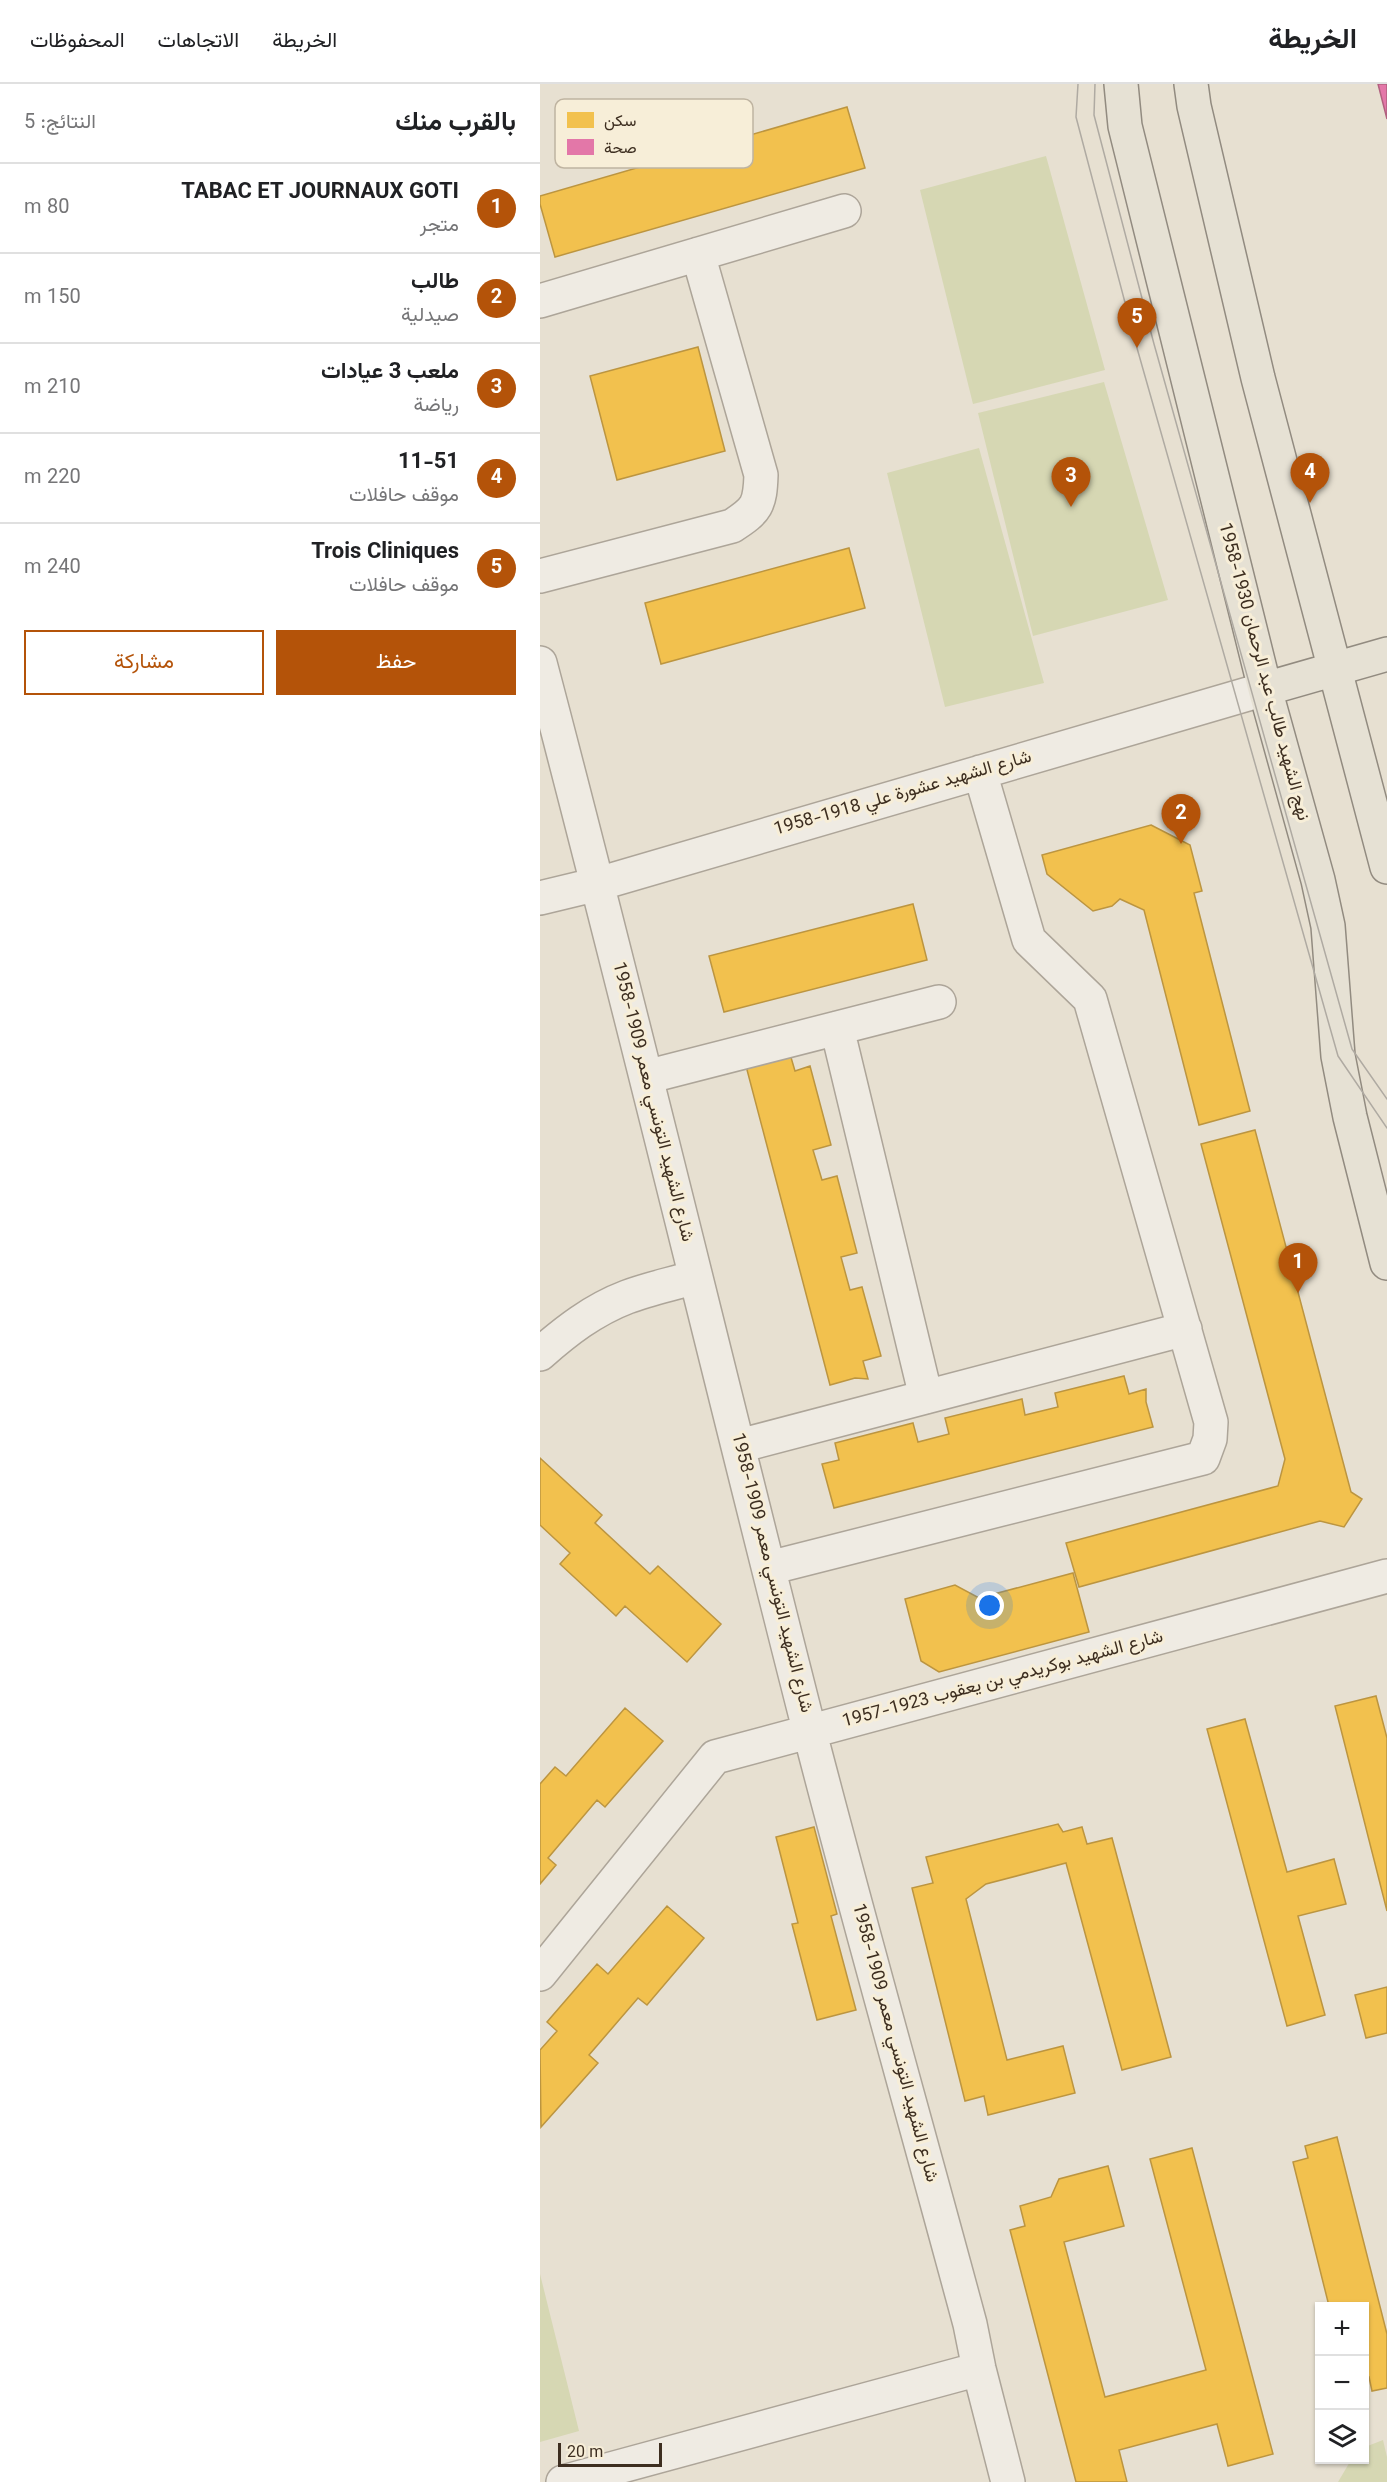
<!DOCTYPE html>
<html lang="ar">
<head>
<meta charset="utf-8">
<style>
  :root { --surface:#fff; --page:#f6f6f6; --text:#202124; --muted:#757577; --line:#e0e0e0; --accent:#b45309 }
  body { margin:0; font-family:Georgia,Vazirmatn,serif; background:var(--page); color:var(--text); direction:rtl }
  .controls { position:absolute; right:18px; bottom:18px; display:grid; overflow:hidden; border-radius:0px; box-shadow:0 2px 4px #0004 }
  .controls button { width:54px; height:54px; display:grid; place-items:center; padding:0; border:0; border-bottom:2px solid var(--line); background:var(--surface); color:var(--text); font:30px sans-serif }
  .scale { position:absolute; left:18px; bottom:15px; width:104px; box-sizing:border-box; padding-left:6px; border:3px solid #3d2e20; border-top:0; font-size:16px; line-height:21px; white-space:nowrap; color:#3d2e20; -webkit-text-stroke:4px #f7eed8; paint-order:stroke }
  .you { position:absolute; left:450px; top:1522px; width:21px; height:21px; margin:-15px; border:4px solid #fff; border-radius:50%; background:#1a73e8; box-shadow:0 0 0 9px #1a73e833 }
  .badge { display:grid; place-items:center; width:39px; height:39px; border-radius:50%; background:var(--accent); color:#fff; font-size:20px; font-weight:700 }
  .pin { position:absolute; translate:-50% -50px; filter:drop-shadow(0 2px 3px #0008) }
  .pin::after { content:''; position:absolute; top:32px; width:21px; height:18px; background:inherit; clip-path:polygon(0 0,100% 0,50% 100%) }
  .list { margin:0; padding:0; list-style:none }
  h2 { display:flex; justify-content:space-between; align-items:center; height:78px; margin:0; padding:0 24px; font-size:26px }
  h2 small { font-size:20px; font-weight:400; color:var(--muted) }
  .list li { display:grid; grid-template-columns:39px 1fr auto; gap:18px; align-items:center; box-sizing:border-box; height:90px; padding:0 24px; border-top:2px solid var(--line) }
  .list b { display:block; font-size:22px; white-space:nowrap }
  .list p { margin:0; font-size:20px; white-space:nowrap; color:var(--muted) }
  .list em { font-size:20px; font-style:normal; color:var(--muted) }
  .actions { display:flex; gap:12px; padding:18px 24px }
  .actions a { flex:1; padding:14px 0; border:2px solid var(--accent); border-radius:0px; text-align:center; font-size:21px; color:var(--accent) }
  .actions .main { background:var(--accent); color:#fff }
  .icon { flex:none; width:33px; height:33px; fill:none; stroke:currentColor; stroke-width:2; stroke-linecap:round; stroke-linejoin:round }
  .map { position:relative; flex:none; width:847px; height:2398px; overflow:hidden; direction:ltr }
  header { display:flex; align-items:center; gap:36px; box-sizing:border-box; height:84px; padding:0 30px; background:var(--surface); border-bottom:2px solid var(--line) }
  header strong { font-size:28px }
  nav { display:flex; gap:33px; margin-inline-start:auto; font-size:21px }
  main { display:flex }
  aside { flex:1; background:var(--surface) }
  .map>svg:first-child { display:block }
</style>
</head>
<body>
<header>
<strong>الخريطة</strong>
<nav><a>الخريطة</a><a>الاتجاهات</a><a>المحفوظات</a></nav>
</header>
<main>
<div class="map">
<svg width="847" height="2398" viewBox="0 0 847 2398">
  <rect width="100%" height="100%" fill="#e7e0d1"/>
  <!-- green -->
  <path fill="#d6d7b3" d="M506,72l59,214 -132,34 -53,-214z
    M564,298l64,218 -135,36 -55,-223z
    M439,364l65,235 -99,24 -58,-234z
    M0,2190l39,157 -39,11z
    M843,2356l4,17v25h-49l13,-22h13l1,-13z"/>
  <!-- homes -->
  <path fill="#f2c14e" stroke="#bc9540" stroke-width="1.5" d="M307,23l18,61 -310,89 -15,-53v-8z
    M158,263l27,104 -108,29 -27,-104z
    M309,464l16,60 -204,56 -16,-61z
    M611,741l39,20 12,46 -8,2 56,218 -51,14 -55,-215 -24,-11 -8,7 -19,5 -46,-37 -5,-19z
    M373,820l14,56 -203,52 -15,-56z
    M250,970l5,17 15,-5 21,79 -18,5 9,30 15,-4 20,77 -16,4 9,33 12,-3 19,69 -18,5 5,18 -13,-1 -25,7 -84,-319z
    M715,1046l96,362 11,7 -18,28 -24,-6 -241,66 -13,-44 212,-57 7,-27 -84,-315z
    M584,1292l5,18 17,-5v13l7,25 -319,81 -12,-44 17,-4 -4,-17 78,-20 5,19 31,-8 -4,-16 77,-19 3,16 33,-8 -3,-14z
    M0,1374l62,57 -7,8 55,51 8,-8 63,58 -34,38 -62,-56 -9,10 -56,-52 10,-11 -30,-28z
    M533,1489l16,59 -150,40 -18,-11 -16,-62 50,-14 24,13z
    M836,1612l11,42v173l-52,-205z
    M85,1624l38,33 -58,66 -8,-7 -49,58 8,7 -16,19v-100l15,-17 11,9z
    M705,1635l42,153 47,-13 12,45 -48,12 27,99 -38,11 -80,-297z
    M518,1740l5,8 19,-5 5,17 25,-6 59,219 -49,13 -56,-207 -80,21 -20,15 41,161 56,-14 12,47 -87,22 -4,-19 -19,5 -53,-213 21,-5 -7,-26z
    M274,1743l23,87 -6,2 25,94 -39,10 -25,-96 6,-1 -22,-86z
    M127,1822l37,32 -57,67 -9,-7 -49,57 9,8 -57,64 -1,-77 17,-19 -10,-9 50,-58 11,10z
    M847,1903v46l-21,5 -11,-43z
    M797,2053l50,197v54l-15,3 -3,-14 -5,1v-72h-35l-36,-144 15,-4 -3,-12z
    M652,2064l81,306 -45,12 -11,-42 -98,26 8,32h-51l-66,-252 15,-4 -5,-20 31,-9 8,-18 49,-13 16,60 -60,16 41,155 101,-27 -56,-211z"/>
  <!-- health -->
  <path fill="#e377a8" stroke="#b1617f" stroke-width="1.5" d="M838,0h9v35z"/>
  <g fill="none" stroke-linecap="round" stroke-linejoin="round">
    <!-- minor casing -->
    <g stroke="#ada599" stroke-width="36">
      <path id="minor" d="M0,217l304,-90
        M0,492l192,-50c25,-16 28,-21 29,-51l-63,-221
        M0,579c94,356 179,713 270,1070 51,197 107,394 160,591l9,45 29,113
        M0,814l58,-14 667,-195
        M297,944l89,369
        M106,993l293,-75
        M0,1270c26,-23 53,-44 87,-57 21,-8 45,-13 68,-20
        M199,1362l446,-117
        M229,1484l434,-110 7,-19 1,-17 -121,-423 -61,-59 -49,-168
        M0,1890l175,-217 672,-181
        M23,2398l416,-113"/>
    </g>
    <!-- major casing -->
    <g stroke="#928b80" stroke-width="36">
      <path id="major" d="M581,0l4,42 140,563 53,191 10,46 10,130 12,61 37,146
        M651,0l3,22 64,272 129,489
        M725,605l122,-35"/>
    </g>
    <!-- minor -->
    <use href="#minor" stroke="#efebe3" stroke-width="33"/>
    <!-- major -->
    <use href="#major" stroke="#e6e1d4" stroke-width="33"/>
    <!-- tram -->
    <path stroke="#afaaa2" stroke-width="1.5" d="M538,0l-2,33 61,231 201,708 49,72
      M555,0l-1,31 60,229 198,705 35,50"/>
  </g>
  <g text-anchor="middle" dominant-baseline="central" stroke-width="6" stroke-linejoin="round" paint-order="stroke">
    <!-- street labels -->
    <g font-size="18" fill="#3d2e20" stroke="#f7eed8">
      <text transform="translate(723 588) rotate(75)">نهج الشهيد طالب عبد الرحمان 1930-1958</text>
      <text transform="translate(363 710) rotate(-16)">شارع الشهيد عشورة علي 1918-1958</text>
      <text transform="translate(112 1018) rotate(76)">شارع الشهيد التونسي معمر 1909-1958</text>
      <text transform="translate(231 1489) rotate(76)">شارع الشهيد التونسي معمر 1909-1958</text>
      <text transform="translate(463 1596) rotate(-15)">شارع الشهيد بوكريدمي بن يعقوب 1923-1957</text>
      <text transform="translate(354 1959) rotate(75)">شارع الشهيد التونسي معمر 1909-1958</text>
    </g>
  </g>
  <!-- legend -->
  <rect x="15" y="15" width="198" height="69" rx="9" fill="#f7eed8" stroke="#bfb4a1" stroke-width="1.5"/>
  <rect x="27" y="28" width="27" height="16" fill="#f2c14e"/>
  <rect x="27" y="55" width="27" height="16" fill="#e377a8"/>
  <g font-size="16" fill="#3d2e20">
    <text x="64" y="42">سكن</text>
    <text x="64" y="69">صحة</text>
  </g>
</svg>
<div class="controls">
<button>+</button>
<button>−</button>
<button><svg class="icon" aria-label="layers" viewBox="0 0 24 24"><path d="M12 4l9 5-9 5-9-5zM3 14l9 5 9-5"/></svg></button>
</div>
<div class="scale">20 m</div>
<div class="you"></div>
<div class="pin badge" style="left:758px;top:1209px">1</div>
<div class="pin badge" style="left:641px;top:760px">2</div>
<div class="pin badge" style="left:531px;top:423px">3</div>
<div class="pin badge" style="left:770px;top:419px">4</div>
<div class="pin badge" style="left:597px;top:264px">5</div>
</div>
<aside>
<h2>بالقرب منك<small>النتائج: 5</small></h2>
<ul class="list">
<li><span class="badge">1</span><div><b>TABAC ET JOURNAUX GOTI</b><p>متجر</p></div><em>80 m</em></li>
<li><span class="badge">2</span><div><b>طالب</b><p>صيدلية</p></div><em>150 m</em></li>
<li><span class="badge">3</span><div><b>ملعب 3 عيادات</b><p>رياضة</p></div><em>210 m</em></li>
<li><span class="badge">4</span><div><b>11-51</b><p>موقف حافلات</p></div><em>220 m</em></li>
<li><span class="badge">5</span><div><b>Trois Cliniques</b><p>موقف حافلات</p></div><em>240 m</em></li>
</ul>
<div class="actions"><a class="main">حفظ</a><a>مشاركة</a></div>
</aside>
</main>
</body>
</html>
